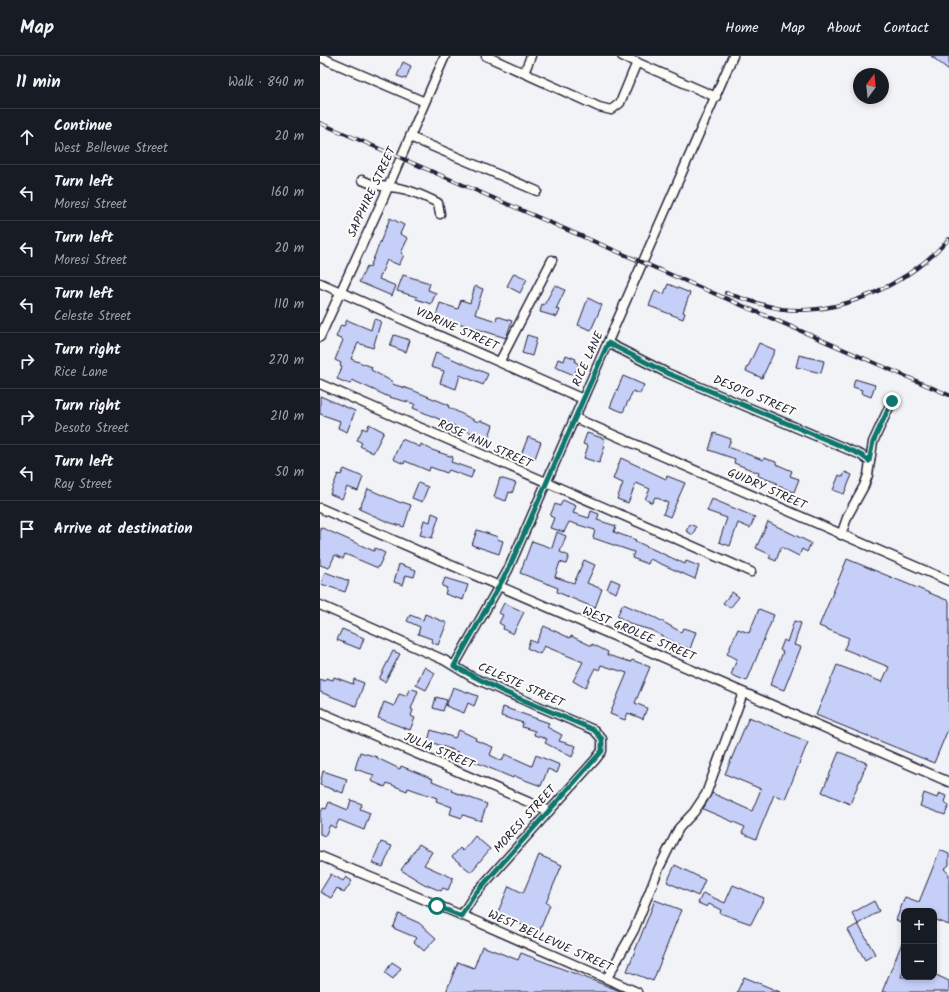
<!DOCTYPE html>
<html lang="en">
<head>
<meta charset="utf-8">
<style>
  :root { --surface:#171b24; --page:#242831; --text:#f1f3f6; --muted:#9ea1a6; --line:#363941 }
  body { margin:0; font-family:Kalam,sans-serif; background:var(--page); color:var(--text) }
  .controls { position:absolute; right:12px; bottom:12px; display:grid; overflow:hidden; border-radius:8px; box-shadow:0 2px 6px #0003 }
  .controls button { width:36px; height:36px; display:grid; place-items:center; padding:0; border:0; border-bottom:1px solid var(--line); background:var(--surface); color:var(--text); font:20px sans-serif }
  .compass { position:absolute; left:533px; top:12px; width:36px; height:36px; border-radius:50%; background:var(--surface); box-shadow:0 2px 6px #0003; rotate:15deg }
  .stop { position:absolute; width:12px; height:12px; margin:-9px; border:3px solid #0f766e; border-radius:50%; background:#fff }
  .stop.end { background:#0f766e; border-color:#fff; box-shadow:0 1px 4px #0008 }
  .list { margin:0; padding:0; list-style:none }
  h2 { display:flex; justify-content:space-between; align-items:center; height:52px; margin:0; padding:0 16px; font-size:17px }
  h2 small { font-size:13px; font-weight:400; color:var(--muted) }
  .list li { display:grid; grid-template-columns:26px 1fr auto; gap:12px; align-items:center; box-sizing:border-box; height:56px; padding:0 16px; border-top:1px solid var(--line) }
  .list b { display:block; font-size:15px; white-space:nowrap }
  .list p { margin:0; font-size:13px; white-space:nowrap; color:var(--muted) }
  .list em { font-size:13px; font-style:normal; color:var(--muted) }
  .icon { flex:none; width:22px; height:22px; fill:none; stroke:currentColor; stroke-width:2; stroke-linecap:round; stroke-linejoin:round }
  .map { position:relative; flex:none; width:629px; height:936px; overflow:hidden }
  header { display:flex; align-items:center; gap:24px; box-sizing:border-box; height:56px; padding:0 20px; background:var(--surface); border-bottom:1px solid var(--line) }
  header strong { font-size:19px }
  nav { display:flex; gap:22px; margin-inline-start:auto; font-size:14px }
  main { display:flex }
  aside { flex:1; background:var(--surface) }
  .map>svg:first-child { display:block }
</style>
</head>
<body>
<header>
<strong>Map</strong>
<nav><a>Home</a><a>Map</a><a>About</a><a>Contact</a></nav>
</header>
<main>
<aside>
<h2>11 min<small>Walk · 840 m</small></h2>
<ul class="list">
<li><svg class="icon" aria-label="ahead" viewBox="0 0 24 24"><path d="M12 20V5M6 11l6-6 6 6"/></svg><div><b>Continue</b><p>West Bellevue Street</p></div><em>20 m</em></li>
<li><svg class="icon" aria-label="left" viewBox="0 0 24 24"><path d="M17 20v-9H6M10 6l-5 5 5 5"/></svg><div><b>Turn left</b><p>Moresi Street</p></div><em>160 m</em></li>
<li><svg class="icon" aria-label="left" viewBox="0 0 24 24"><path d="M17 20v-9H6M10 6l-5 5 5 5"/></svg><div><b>Turn left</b><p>Moresi Street</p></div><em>20 m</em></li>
<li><svg class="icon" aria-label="left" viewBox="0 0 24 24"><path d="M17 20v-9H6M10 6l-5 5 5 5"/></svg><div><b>Turn left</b><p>Celeste Street</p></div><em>110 m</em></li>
<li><svg class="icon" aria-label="right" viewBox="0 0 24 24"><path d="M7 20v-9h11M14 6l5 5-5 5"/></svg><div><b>Turn right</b><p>Rice Lane</p></div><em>270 m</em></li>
<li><svg class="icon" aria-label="right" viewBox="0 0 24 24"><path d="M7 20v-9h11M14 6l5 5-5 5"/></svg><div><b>Turn right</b><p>Desoto Street</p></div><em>210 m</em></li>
<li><svg class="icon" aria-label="left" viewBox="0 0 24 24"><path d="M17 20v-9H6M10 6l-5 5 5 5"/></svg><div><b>Turn left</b><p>Ray Street</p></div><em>50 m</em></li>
<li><svg class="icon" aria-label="arrive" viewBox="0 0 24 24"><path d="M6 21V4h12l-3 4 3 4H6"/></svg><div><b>Arrive at destination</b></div></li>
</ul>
</aside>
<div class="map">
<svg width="629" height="936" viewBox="0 0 629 936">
  <rect width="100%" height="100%" fill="#f2f3f7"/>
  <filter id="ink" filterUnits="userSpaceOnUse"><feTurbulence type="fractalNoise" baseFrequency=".025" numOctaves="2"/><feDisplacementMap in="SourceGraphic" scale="8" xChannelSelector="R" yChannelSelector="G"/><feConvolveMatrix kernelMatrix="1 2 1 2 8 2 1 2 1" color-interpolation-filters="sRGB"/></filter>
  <g filter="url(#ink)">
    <!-- building -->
    <path fill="#c6cff7" stroke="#22223b" d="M611,0h18v14z
      M83,6l8,4 -5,13 -9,-3z
      M70,162l14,7 -4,9 8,4 -7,15 3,2 -5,10 -12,-5 -8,19 17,7 -4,10 -33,-14 8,-16 3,1z
      M194,217l13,6 -7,14 -13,-7z
      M83,219l27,8 -2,7 8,3 -5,11 -15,-5 1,-2 -20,-6z
      M348,228l22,9 -7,19 2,1 -2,6 -34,-13 6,-16 9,4z
      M235,229l10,5 -9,19 4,1 -3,7 -17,-5 2,-8 2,1z
      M155,230l8,3 -8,25 21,7 1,-5 15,5 -6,17 -70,-22 4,-13 18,6 3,-9 9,3z
      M268,242l14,7 -11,25 -13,-5z
      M54,263l7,2 -8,27 -15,-5 -7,16 21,8 -1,3 22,12 -1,2 20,6 37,15 -1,2 30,15 1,-2 14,5 -5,15 -75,-32 2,-4 -26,-7 -37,-17 -2,4 -13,-5 5,-12 -2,-1 1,-3 -6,-3 8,-20 -7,-3 5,-12 3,1 3,-6 24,10z
      M74,279l16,5 -4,12 -16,-6z
      M207,279l10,3 -5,18 -10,-3z
      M439,287l16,7 -13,28 -16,-7z
      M116,296l52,22 -5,11 -23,-10 -4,14 -16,-6 4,-12 -13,-4z
      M246,299l10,4 -1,3 4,2 -5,11 -19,-8 3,-8 6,2z
      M479,299l25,6 -3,12 -25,-6z
      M303,320l21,9 -4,9 -7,-3 -10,21 -13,-5z
      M535,323l20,6 -4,12 -10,-4 1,-3 -9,-3z
      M0,340l35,15 -8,21 -9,-4 2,-7 -20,-7z
      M49,368l15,8 -11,21 -13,-7 2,-3 -5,-3 6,-12 4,2z
      M267,377l18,6 -2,6 2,1 -6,17 -15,-5 4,-12 -5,-2z
      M394,377l17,6 -3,8 35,13 1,-2 12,4v2l16,7 -2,5 9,3 -5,13 -18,-7 1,-2 -19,-7 1,-3 -25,-10 1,-4 -26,-9z
      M208,381l13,5 -7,19 -13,-6z
      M82,383l18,8 1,-3 11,6 21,7 -2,5 23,8 -3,8 -22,-8 -2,3 -17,-6 -1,4 -24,-10 -1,3 -11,-5z
      M301,402l45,21 1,-3 18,7 -15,34 -7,-3 5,-11 -13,-6 -3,6 -7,-4 5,-10 -14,-6 -8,20 -11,-4 6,-16 -10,-4z
      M24,413l19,8 -5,14 -11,-4 -5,12 -12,-5 8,-20 3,1z
      M525,416l7,3 -8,19 -11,-4 6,-15 4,2z
      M180,422l16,5 -4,10 -3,-1 -3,9 -12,-4z
      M98,427l10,4 -6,15 -10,-4z
      M48,433l33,14 1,-1 9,3 -7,22 -16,-5 -29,-13z
      M392,443l43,18 -5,11 -12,-5 -8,23 -11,-4 8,-24 -20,-7z
      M243,444l13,6 -3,7 16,5 2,-7 8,3 -2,6 19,6 -2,6 22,8 -1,1 50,23 1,-3 13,5 -4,13 -45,-20 -2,5 -16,-6 2,-6 -41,-14 2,-8 -26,-8 -5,10 -14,-4 4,-10 -4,-2 5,-12 5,2z
      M112,457l7,3 -7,22 -12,-3 4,-15 6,2z
      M448,466l43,21 -4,9 -5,-3 -3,7 -18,-9 -5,14 -7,-3 2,-3 -15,-7z
      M370,468l6,3 -3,8 -7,-4z
      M0,471l54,24 1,-3 10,5 -7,15 -33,-14 -2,5 -8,-4 -6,13 -9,-3z
      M157,474l21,7 -1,2 6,2 -4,13 -27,-9z
      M237,476l9,4 -6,16 9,4 -3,8 -6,-2 -5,15 19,6 10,-23 11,5 -8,18 15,6 -7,19 -38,-16 1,-4 -38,-15 12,-32 20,7z
      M527,503l102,42v126l-15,36 -118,-48 21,-50 45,17 7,-15 -45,-18 5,-11 -30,-12z
      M79,508l17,6 -2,7 -8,-2 -3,10 -9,-3z
      M5,516l24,9 -4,11 -24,-8z
      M125,522l23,7 -5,15 -18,-6 2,-6 -5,-2z
      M291,523l9,4 -4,10 -9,-4z
      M412,536l7,5 -9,11 -7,-5z
      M184,547l20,9 -11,22 -10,-5 1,-3 -5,-3 4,-8 -4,-2z
      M303,548l33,14 25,14 2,-4 13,4 -6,17 -13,-5 -26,-14 -18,-5 -16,-9z
      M439,553l15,6 -27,66 -16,-6 6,-16 -10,-5 11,-25 11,4z
      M105,558l22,9 -9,22 -7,-3 1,-3 -14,-5 2,-7 -13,-6 3,-6 13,5z
      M474,565l7,2 -7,22 7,2 -17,43 -14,-5 13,-33 -3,-2 4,-10 3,2z
      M224,570l26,12 1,-2 21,10v-2l16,8 -1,3 24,7 1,-2 18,7 -15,36 12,5 -4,11 -15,-6 -3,7 -15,-6 17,-41 -26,-8 -2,5 -4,-2 -10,20 -12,-7 10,-19 -39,-16 -4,8 -13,-6 3,-8 6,3z
      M22,573l22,9 -4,11 -23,-9z
      M73,595l7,3 -15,28 -6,-3z
      M104,611l11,6 -9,17 -10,-5z
      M14,621l19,7 1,-5 10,4 -8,23 -36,-14v-13l5,2 1,-3 7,2z
      M133,631l25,9 -4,10 -6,-3 -4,10 -18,-7z
      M90,632l8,3 -7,18 2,1 -2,6 4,2 -5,12 -32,-12 6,-16 10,4 5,-12 7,2z
      M116,641l11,3 -4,11 -10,-3z
      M183,651l46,16 -2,4 15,8 -3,6 17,5 -4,11 -27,-14 2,-4 -13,-4 1,-4 -13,-4 1,-4 -22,-7z
      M429,661l59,25 -23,57 -11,-4 -18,44 -14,-6 3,-6 -42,-18 9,-16 40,18 9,-22 -36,-15z
      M111,674l24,8 4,-8 17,8 -1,2 18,7 -3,8 12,6 3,-7 27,12 4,-11 24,10 -3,8 -9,-4 -7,17 -27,-10 -1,2 -47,-20 -3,6 -9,-4 4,-8 -30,-11z
      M40,696l17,5v1l23,11 1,-3 32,13 -1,2 20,8 -1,2 36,13 -6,17 -18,-6 -1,3 -12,-4 2,-7 -16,-6 1,-3 -29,-10 -1,3 -20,-8 -2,4 -14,-6 3,-6 -19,-6z
      M519,696l28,11 -17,41 -28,-12z
      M3,715l24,8 -4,14 -23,-8z
      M604,737l13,5 2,-5 7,3 -2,6 5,3 -4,10 -25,-9z
      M31,744l11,4 -2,5 10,4 -6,17 -25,-10 -4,8 -5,-3 -5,11 -5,-2v-20l3,-6 3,1 3,-7 19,8z
      M155,780l15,13 -19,23 -19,-15 8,-9 3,3z
      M61,786l11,4 -9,21 -11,-4z
      M99,788l13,8 -8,13 29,13 -5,12 -5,-2 -2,3 -17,-7 -23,-14z
      M620,794l9,4v11l-5,4 5,5v51l-15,-6v-8h-30v13l-8,-4 9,-23 14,5z
      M219,799l23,10 -16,38 4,2 -11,27 -42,-18 12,-28 14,7z
      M355,809l30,15 -7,16 -31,-14z
      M11,818l12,7 3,-4 6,4 -8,12 -7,-5 -6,10 -11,-6z
      M413,829l31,13 -13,26 -31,-11 1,-3 -12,-6 -2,3 -9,-4 5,-10 22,10z
      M335,844l26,10 -28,71 -26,-10z
      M554,845l5,10 -21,13 -6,-11z
      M79,858l20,9 17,15 -12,13 -10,-9 3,-4 -24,-10z
      M538,868l17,30 -10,6 -17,-30z
      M584,882v31l-3,8h33v-3l15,7v11h-67z
      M162,890l36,14 3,-7 102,39h-177l12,-30 16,6z
      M72,906l9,6 -8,11 -8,-6z
      M424,921l36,15h-43z"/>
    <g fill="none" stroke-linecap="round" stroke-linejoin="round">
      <!-- street casing -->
      <g stroke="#22223b" stroke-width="11">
        <path id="street" d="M166,0l113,51 12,3 9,-7 17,-41
          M302,0l94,41
          M0,1l105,45
          M204,17l7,-17
          M90,81l127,54
          M42,124c15,7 20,6 36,8 14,2 28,9 40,15l2,11
          M0,227l263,116
          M0,281l63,-138 62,-143
          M288,287l59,30 194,82 8,6
          M180,305l52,-101
          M0,328c144,63 288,124 431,188
          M255,362l374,163
          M0,452l629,274
          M521,479l7,-20 16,-29 4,-11 5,-33 19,-41
          M0,549l124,55 28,17 31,14 91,39 8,9v12l-7,9 -120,134 -14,22
          M134,610l54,-96 225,-514
          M0,656l229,99
          M0,800l153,64 164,72
          M287,922l27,-48 25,-62 20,-40 15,-16 12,-18 37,-101"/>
      </g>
      <!-- street -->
      <use href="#street" stroke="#fdfcf7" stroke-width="8"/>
      <!-- rail casing -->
      <g stroke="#22223b" stroke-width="4">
        <path id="rail" d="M0,67l629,272
          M406,237c18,6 38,13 56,16 61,7 127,-26 167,-70"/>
      </g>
      <!-- rail -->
      <use href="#rail" stroke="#fdfcf7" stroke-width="2.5" stroke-dasharray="8" stroke-linecap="butt"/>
    </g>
  </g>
  <g fill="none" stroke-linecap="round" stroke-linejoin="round" filter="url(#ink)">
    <!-- route -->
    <path stroke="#0f766e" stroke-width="5" d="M117,850l24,10 14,-22 127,-143v-12l-8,-9 -92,-39 -48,-25 54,-96 100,-227 59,30 174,73 20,9 8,6 4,-19 19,-41"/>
  </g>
  <g text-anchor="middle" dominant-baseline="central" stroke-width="4" stroke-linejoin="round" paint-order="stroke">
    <!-- street labels -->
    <g font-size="12" fill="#22223b" stroke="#fdfcf7">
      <text transform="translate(52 136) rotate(-65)">SAPPHIRE STREET</text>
      <text transform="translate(137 273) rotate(24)">VIDRINE STREET</text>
      <text transform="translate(268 303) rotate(-66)">RICE LANE</text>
      <text transform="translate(434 340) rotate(23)">DESOTO STREET</text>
      <text transform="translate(165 388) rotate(24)">ROSE ANN STREET</text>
      <text transform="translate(447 433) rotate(24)">GUIDRY STREET</text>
      <text transform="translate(319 578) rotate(23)">WEST GROLEE STREET</text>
      <text transform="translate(201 629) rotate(24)">CELESTE STREET</text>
      <text transform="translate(119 695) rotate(23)">JULIA STREET</text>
      <text transform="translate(205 763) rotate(-48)">MORESI STREET</text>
      <text transform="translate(230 885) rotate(24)">WEST BELLEVUE STREET</text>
    </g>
  </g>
</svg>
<div class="controls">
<button>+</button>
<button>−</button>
</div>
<svg class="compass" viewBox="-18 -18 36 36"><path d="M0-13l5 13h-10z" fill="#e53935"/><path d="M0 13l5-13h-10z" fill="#9ea1a6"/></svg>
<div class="stop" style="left:117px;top:850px"></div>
<div class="stop end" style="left:572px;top:345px"></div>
</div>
</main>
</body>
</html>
